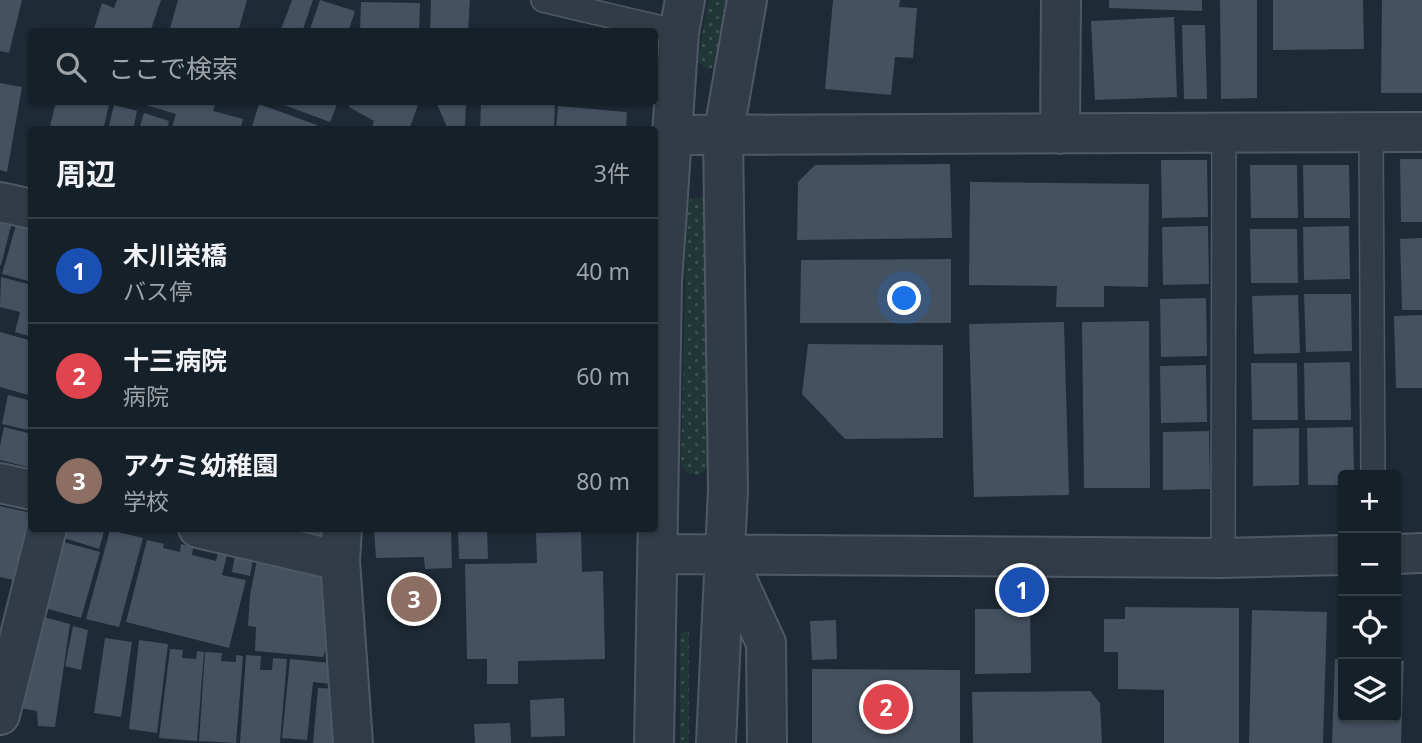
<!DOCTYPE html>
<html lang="ja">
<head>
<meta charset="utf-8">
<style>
  :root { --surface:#162028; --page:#232d34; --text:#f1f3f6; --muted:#9ea3a8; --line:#353e45; --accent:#7bb6f8 }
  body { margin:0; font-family:"Noto Sans","Noto Sans JP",sans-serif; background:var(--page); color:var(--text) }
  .controls { position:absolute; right:21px; bottom:21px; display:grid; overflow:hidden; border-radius:7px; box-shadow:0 2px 5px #0004 }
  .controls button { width:63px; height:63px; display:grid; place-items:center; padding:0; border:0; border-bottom:2px solid var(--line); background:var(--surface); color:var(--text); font:35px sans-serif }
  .you { position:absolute; left:905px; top:299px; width:24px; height:24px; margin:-18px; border:5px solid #fff; border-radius:50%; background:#1a73e8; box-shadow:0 0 0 10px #1a73e833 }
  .badge { display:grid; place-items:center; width:46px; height:46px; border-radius:50%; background:var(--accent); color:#fff; font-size:23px; font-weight:700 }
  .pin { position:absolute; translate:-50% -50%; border:4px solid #fff; box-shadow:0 2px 7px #0006 }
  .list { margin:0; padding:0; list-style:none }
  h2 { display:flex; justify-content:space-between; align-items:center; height:91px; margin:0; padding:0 28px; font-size:30px }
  h2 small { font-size:23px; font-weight:400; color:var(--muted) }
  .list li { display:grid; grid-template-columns:46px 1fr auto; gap:21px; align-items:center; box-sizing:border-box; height:105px; padding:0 28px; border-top:2px solid var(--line) }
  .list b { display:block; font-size:26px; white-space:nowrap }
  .list p { margin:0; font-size:23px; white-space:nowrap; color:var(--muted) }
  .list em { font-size:23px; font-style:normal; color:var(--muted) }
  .icon { flex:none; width:38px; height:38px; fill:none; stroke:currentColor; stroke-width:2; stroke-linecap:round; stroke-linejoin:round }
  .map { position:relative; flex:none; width:1422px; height:743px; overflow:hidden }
  .search { position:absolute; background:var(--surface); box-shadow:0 2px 5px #0004; left:28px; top:28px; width:630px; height:77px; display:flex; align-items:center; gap:18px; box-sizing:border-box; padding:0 24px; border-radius:7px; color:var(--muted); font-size:26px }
  .panel { position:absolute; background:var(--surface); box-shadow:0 2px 5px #0004; left:28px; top:126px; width:630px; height:406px; border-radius:7px }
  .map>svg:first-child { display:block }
</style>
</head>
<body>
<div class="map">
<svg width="1422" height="743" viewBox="0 0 1422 743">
  <defs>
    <pattern id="grass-dots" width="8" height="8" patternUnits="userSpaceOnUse" patternTransform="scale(1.75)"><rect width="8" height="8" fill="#213737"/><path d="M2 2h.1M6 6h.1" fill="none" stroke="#3f5252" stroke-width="1.8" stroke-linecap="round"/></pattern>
  </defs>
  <rect width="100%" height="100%" fill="#1e2a35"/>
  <!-- grass -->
  <path fill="url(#grass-dots)" d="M708,0h20l-8,61 -6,8 -9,-1 -7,-6z
    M703,197l9,12 -4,258 -8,8 -10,-1 -9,-7 6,-262 4,-7z
    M689,631v112h-9v-110z"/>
  <!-- building -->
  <path fill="#44515f" d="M0,0h22l-13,53 -9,-2z
    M117,0h44l-11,32h-57l9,-29 12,5z
    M178,0h69l-9,32h-69z
    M292,0h21l-11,32h-22z
    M320,0l35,11 -7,21h-39z
    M431,0h39l-2,32h-38z
    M833,0h67l-1,7 18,1 -4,50 -18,-1 -4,38 -66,-6z
    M1109,0h93v11l-93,-3z
    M1220,0h37v98l-36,1z
    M1273,0h90l1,49 -91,1z
    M1382,0h40v93h-41z
    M361,2l59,1 -1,29h-59z
    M1174,17l3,80 -82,3 -4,-79z
    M1182,25h23l2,74h-23z
    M0,83l22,4 -15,85 -7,-2z
    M56,102h40l13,3 -6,25h-54z
    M147,102h69l-3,9 30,8 -3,11h-69l5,-16 -30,-9z
    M276,102h62l-8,20z
    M351,102h68l-10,28h-38l3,-9 -25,-14z
    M436,102h30l-1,25h-18z
    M481,102h74l-1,28h-74z
    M259,104l58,21 -2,5h-64z
    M114,105l23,6 -4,19h-25z
    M558,106l69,6 -1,18h-70z
    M144,113l25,8 -2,9h-28z
    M1400,159h22v63h-21z
    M1161,160h46l1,57 -46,1z
    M950,164l2,74 -155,2 1,-58 17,-17z
    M1250,165h47l1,53h-47z
    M1303,165h46l1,53h-46z
    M970,182l179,2 -1,103 -44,-1v21h-48l1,-21 -88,-1z
    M0,219l12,3 -11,43h-1z
    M16,225l16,5v52l-30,-8z
    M1208,226l1,58 -46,1 -1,-58z
    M1349,226l1,53 -46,1 -1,-53z
    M1250,229h47l1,54h-47z
    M1422,238v72h-20l-2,-71z
    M951,259v64h-151l1,-63z
    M1,277l31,8v52l-17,-5 5,-20 -20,-5z
    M1304,294h47l1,57 -46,1z
    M1298,295l2,58 -46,1 -2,-58z
    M1206,298l1,58 -46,1 -1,-58z
    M1422,315v73h-26l-2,-72z
    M1149,321l1,167h-66l-2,-166z
    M1064,322l5,173 -95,2 -5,-173z
    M0,332l32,9v55l-32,-9z
    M808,344l135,1v93l-98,1 -43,-45z
    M1350,362l1,58h-46l-1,-57z
    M1251,363h46l1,57h-46z
    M1206,365l1,57 -46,1 -1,-57z
    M8,395l24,6v30l-30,-7z
    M4,427l28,7v34l-32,-8v-14z
    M1353,427l1,48h-11v10h-35l-1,-57z
    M1299,428v57l-46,1v-57z
    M1209,431l1,58 -47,1v-58z
    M0,506l32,7 -14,68 -18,-4z
    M61,528h44l-6,21 -41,-13z
    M274,528h60l-12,14z
    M374,528h77l1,40 -27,1 -1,-12 -48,1z
    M458,528h29l1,31h-29z
    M110,530l33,8 -24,89 -33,-8z
    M581,532l1,40 21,-1 2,88 -87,2v23h-31v-25h-20l-2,-95 72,-1 -1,-30z
    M147,540l17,4 -1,4 17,4 1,-8 12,3 -1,8 24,6 2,-8 9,2 -5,20 24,5 -17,68 -103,-26z
    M60,541l40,11 -19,66 -40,-11z
    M235,555l18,4 -3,17 -18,-4z
    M257,560l72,17 -2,68 -4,12 -68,-6 1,-24 -8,-1 2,-31z
    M1125,607l114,1v135h-75v-53l-46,-1v-37h-14v-33h21z
    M975,609h55l1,64 -56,1z
    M1252,610l75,2 -4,131h-74z
    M40,616l30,8 -15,103 -17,-1 -1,-15 -22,-4z
    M836,620l1,39 -25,1 -2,-39z
    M73,626l15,4 -7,40 -16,-4z
    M105,638l27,4 -11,75 -27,-4z
    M139,640l29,4 -11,89 -28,-4z
    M170,649l13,1 -1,8 14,1 1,-8 7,1 -7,89 -38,-3z
    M205,652l17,1 -1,8 15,1v-7l7,1 -7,87 -37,-2z
    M246,655l15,1 -1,14h12l1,-12 14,1 -7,84h-40z
    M290,659l50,5 -2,21 -25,-3 -6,58 -25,-2z
    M1335,659h8v58h53v-57l8,1 -3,82h-69z
    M812,669l148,1v73h-148z
    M318,688l22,1 2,54h-29z
    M1090,691l10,12 2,40h-129l-1,-51z
    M564,698l1,38 -34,1 -1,-37z
    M510,723l1,20h-36l-1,-19z"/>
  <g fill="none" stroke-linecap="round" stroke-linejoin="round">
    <!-- service casing -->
    <g stroke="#4f5964" stroke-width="26">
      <path id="service" d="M543,0l136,32
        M1371,132l2,343
        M1223,558l1,-425"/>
    </g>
    <!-- minor casing -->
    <g stroke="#4f5964" stroke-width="42">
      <path id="minor" d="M1060,134l1,-134
        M670,135l752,-3
        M0,202l32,7
        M0,483l32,7
        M198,528l142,33
        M342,528l-2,33 13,182
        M725,554l41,89 1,100
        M0,715l47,-187"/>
    </g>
    <!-- tertiary casing -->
    <g stroke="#4f5964" stroke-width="42">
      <path id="tertiary" d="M658,554l565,4 120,-3
        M1396,554l26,-1
        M654,743l8,-460 17,-251 6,-32
        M716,743l12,-254 -5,-353 24,-136"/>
    </g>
    <!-- service -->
    <use href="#service" stroke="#323c46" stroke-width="23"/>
    <!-- minor -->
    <use href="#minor" stroke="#323c46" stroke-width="38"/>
    <!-- tertiary -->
    <use href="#tertiary" stroke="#323c46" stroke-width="38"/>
  </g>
</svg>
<div class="controls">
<button>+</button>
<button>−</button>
<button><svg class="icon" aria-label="locate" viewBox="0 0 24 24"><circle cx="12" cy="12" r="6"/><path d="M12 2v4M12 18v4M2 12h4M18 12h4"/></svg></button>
<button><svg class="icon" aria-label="layers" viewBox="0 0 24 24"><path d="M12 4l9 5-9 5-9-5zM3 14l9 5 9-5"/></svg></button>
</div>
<div class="you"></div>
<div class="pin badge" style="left:1022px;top:590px;background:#1a4fb4">1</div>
<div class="pin badge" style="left:886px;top:707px;background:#e0444e">2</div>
<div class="pin badge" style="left:414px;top:599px;background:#8d6e63">3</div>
<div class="search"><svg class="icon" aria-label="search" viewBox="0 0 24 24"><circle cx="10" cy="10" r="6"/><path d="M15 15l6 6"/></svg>ここで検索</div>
<section class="panel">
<h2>周辺<small>3件</small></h2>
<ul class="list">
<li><span class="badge" style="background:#1a4fb4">1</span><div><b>木川栄橋</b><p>バス停</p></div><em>40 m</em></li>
<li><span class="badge" style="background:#e0444e">2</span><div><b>十三病院</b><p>病院</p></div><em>60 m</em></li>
<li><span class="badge" style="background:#8d6e63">3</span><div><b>アケミ幼稚園</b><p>学校</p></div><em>80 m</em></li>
</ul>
</section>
</div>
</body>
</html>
